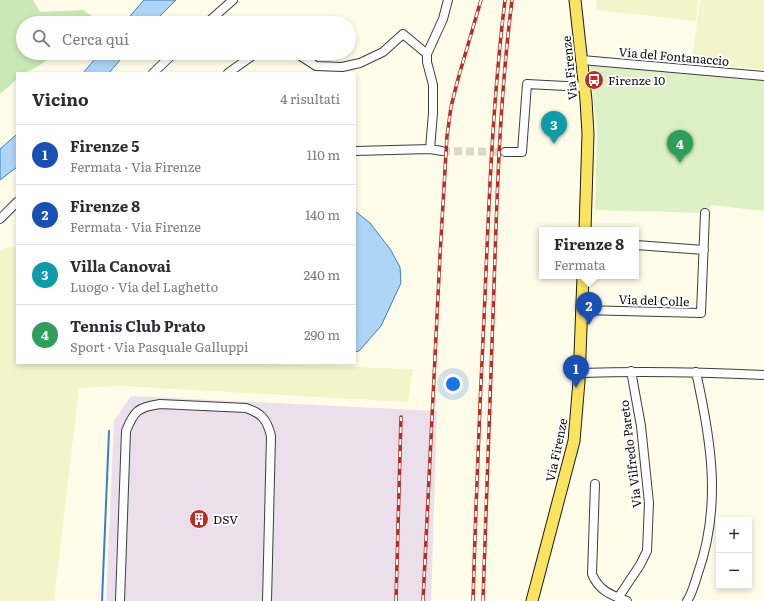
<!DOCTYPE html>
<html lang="it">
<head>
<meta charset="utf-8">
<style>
  :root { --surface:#fff; --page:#f2f2f3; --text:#2b2b33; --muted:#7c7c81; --line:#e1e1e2; --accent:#1a73e8 }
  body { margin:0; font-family:Literata,serif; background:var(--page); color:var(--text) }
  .controls { position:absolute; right:12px; bottom:12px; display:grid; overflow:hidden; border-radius:0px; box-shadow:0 2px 6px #0003 }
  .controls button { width:36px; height:36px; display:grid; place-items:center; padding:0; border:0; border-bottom:1px solid var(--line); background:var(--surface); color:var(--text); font:20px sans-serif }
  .you { position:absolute; left:453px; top:384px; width:14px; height:14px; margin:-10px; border:3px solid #fff; border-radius:50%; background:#1a73e8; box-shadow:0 0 0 6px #1a73e833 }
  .badge { display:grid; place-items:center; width:26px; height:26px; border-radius:50%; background:var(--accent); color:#fff; font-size:13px; font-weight:700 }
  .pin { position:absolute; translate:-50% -33px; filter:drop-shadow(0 1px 2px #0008) }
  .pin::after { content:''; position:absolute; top:21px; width:14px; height:12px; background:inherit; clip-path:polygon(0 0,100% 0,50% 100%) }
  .popup { position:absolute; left:539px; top:227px; width:100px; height:52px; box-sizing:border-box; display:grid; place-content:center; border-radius:0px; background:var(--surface); filter:drop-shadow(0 1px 3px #0005); font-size:13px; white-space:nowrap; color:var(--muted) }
  .popup b { font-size:15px; color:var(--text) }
  .popup::after { content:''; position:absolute; left:50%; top:100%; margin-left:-8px; border:8px solid transparent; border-top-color:var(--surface) }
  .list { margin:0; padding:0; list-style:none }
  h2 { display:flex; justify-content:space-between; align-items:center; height:52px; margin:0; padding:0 16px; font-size:17px }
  h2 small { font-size:13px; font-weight:400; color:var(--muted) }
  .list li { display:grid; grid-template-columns:26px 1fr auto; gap:12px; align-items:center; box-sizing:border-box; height:60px; padding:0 16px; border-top:1px solid var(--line) }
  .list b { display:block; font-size:15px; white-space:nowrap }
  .list p { margin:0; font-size:13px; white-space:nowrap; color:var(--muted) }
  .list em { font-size:13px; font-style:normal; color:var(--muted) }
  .icon { flex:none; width:22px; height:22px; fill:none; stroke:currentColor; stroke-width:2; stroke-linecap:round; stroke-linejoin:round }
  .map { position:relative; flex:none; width:764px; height:601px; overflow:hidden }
  .search { position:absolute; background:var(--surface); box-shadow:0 2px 6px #0003; left:16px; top:16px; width:340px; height:44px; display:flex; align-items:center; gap:10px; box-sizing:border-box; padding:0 14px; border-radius:22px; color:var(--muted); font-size:15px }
  .panel { position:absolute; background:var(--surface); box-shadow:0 2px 6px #0003; left:16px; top:72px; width:340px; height:292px; border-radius:0px }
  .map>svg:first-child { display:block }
</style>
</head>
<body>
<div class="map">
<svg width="764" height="601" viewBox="0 0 764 601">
  <rect width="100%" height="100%" fill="#fffde9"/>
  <!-- industrial -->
  <path fill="#eadfeb" d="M131,396l306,15 -6,190h-325l8,-180z"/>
  <!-- farmland -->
  <path fill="#f3f4ca" d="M596,0h102l-2,21 -99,-11z
    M700,0h64v70l-72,-7z
    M17,247v116h218l178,6 -5,33 -288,-16 -41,2 -25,213h-54v-350l5,-3z"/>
  <!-- green -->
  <path fill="#c9e9b4" d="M0,0h33l7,12 43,-2 9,6 -7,7h-62v30h31c-9,10 -23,20 -37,20v6l-17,15z"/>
  <!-- pitch -->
  <path fill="#ddf0c6" d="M590,65l174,13v133l-53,-6 -3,8 -113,-3 2,-78z"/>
  <!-- water -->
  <path fill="#aed4f6" stroke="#3580ce" d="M144,0h32l-23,23h-29z
    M100,53h26l-17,20h-26z
    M17,134v33l-17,13v-31z
    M355,211l15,12 20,26 10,18 1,16 -20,43 -22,25 -4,1z"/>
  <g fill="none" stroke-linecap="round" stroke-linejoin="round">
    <!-- stream -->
    <path stroke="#3580ce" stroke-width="2" d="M102,601l7,-170"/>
    <!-- minor-tunnel -->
    <path stroke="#dad9c8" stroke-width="8" stroke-dasharray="8 4" stroke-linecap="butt" d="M442,151l63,1"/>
    <!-- minor casing -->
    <g stroke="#3e3e3e" stroke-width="10">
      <path id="minor" d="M207,23l26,-23
        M296,53l20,13 26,1 18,-4 23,-11 20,-18 24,20
        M582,60l182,16
        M153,73l21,-20
        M228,73l28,-20
        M430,149l3,-36v-28l-6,-23v-8l16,-35 5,-19
        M355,151l75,-2 12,2
        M505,152h17l5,-68 58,3
        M0,219l17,-17
        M636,245l68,5
        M582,310l119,3 4,-100
        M580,373c61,-2 122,-1 184,2
        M595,484l-3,90c7,17 19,21 35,27
        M618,598l22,-33 7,-14 2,-48 -8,-77 -10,-55
        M120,601l6,-170c8,-20 12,-24 34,-27l86,4c15,5 21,11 25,28l-4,165
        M687,601c5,-7 8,-19 11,-28 24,-68 13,-133 -2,-201"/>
    </g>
    <!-- major casing -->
    <g stroke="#1c1c1c" stroke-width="13">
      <path id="major" d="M575,0l11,100 2,34 -3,96
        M532,601l42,-160 5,-60 4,-105"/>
    </g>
    <!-- minor -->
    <use href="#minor" stroke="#fff" stroke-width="8"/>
    <!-- major -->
    <use href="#major" stroke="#fae45f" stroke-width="11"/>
    <!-- rail casing -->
    <g stroke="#bb2c23" stroke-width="3.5">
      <path id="rail" d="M396,601l5,-184
        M423,601l17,-346 7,-119 4,-29 7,-28 23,-79
        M473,601c3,-102 7,-204 12,-305 4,-99 8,-198 20,-296
        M483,601c3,-105 7,-210 11,-314 3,-96 6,-192 18,-287"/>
    </g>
    <!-- rail -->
    <use href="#rail" stroke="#fff" stroke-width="2" stroke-dasharray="6" stroke-linecap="butt"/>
  </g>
  <!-- icons -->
  <defs>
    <g id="bus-disc" transform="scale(1)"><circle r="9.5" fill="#bb2c23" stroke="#fff"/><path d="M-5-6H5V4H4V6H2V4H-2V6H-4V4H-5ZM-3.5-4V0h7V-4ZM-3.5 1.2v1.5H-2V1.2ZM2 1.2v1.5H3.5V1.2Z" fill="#fff"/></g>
    <g id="building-disc" transform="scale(1)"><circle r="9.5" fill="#bb2c23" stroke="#fff"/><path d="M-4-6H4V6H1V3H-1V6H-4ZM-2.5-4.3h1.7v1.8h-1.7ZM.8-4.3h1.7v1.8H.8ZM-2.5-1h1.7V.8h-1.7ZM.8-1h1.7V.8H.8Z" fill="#fff"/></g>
  </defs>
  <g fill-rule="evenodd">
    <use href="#bus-disc" x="594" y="80"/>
    <use href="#building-disc" x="199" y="519"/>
  </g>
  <g text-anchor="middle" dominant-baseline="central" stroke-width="4" stroke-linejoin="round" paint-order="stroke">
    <!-- street labels -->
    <g font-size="12" fill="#0b0b0b" stroke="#fff">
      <text transform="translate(674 56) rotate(5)">Via del Fontanaccio</text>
      <text transform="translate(569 68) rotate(-96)">Via Firenze</text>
      <text transform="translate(654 300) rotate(2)">Via del Colle</text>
      <text transform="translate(556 450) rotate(-78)">Via Firenze</text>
      <text transform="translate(630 454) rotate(-97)">Via Vilfredo Pareto</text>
    </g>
    <!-- poi labels -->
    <g font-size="12" fill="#0b0b0b" stroke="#fff" text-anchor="start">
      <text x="608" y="80">Firenze 10</text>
      <text x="213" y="519">DSV</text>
    </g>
  </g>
</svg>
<div class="controls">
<button>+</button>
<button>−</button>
</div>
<div class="you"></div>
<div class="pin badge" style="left:576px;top:388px;background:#1a4fb4">1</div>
<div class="pin badge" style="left:589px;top:325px;background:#1a4fb4">2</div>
<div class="popup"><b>Firenze 8</b>Fermata</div>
<div class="pin badge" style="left:554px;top:144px;background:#0f9aa8">3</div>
<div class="pin badge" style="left:680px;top:163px;background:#2e9e5b">4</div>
<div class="search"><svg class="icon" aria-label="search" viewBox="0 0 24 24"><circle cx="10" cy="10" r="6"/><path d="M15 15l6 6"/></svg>Cerca qui</div>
<section class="panel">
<h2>Vicino<small>4 risultati</small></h2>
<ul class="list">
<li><span class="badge" style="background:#1a4fb4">1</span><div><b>Firenze 5</b><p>Fermata · Via Firenze</p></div><em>110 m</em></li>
<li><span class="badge" style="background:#1a4fb4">2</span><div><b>Firenze 8</b><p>Fermata · Via Firenze</p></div><em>140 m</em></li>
<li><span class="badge" style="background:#0f9aa8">3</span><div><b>Villa Canovai</b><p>Luogo · Via del Laghetto</p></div><em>240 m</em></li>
<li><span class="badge" style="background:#2e9e5b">4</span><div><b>Tennis Club Prato</b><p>Sport · Via Pasquale Galluppi</p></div><em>290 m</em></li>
</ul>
</section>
</div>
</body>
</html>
